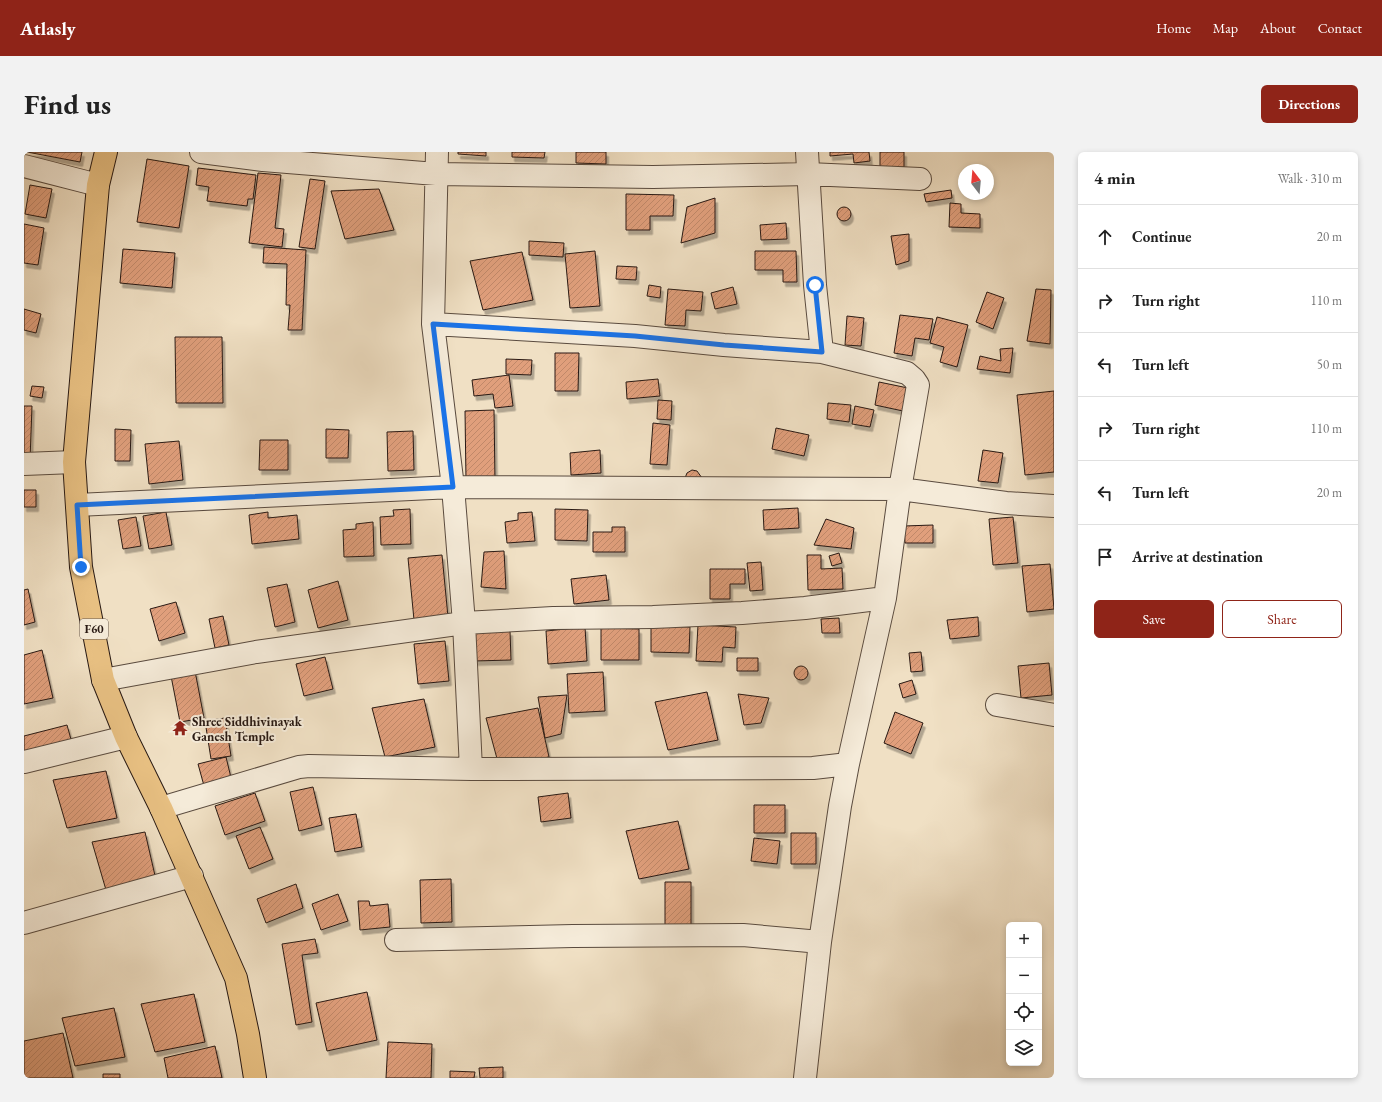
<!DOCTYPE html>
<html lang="en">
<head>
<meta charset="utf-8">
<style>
  :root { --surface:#fff; --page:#f2f2f2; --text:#222; --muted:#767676; --line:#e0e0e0; --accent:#8f2418 }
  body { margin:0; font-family:"EB Garamond",serif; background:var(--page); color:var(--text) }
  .controls { position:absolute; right:12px; bottom:12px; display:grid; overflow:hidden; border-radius:6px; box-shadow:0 2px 6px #0003 }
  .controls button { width:36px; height:36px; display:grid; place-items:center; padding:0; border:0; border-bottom:1px solid var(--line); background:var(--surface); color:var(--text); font:20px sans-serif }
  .compass { position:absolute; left:934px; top:12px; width:36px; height:36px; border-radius:50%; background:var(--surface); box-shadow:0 2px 6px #0003; rotate:344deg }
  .stop { position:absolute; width:12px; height:12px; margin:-9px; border:3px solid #1a73e8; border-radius:50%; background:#fff }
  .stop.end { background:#1a73e8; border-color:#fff; box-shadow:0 1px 4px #0008 }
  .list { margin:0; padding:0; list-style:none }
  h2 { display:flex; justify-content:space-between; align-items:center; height:52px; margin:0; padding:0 16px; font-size:17px }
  h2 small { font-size:13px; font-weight:400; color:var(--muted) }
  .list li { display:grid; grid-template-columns:26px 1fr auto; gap:12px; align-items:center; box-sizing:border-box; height:64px; padding:0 16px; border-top:1px solid var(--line) }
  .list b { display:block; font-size:15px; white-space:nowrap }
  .list em { font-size:13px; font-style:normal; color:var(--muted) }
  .actions { display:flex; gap:8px; padding:12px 16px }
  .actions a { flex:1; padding:9px 0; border:1px solid var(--accent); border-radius:6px; text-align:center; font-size:14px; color:var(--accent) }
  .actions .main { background:var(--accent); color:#fff }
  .icon { flex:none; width:22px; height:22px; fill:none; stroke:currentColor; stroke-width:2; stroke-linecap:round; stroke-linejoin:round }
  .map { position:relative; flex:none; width:1030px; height:926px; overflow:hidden; border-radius:6px }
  header { display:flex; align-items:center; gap:24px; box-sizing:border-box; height:56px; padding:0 20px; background:var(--accent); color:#fff }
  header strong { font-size:19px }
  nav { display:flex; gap:22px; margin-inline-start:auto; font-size:14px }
  .intro { display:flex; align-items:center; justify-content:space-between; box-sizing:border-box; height:96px; padding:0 24px }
  h1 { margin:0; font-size:28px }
  .button { padding:10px 18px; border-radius:6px; background:var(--accent); color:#fff; font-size:14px; font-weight:700 }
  main { display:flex; gap:24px; padding:0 24px }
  aside { flex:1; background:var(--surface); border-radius:6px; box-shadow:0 2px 6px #0003 }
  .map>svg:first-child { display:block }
</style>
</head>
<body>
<header>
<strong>Atlasly</strong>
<nav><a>Home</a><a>Map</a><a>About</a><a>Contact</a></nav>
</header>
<div class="intro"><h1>Find us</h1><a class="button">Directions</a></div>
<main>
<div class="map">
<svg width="1030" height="926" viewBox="0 0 1030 926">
  <defs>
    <pattern id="building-hatch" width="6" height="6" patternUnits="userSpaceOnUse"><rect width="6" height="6" fill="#e09f7b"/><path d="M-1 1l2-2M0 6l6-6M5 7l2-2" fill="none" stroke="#c08869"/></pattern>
    <filter id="shadow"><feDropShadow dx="2.5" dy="4.5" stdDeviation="0" flood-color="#0004"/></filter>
  </defs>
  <rect width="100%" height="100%" fill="#f0e0c4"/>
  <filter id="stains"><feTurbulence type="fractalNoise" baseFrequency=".005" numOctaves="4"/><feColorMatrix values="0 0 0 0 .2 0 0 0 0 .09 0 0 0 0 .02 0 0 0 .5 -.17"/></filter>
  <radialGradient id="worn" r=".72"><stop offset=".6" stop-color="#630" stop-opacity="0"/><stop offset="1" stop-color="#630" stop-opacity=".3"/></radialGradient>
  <!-- building -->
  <path fill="url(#building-hatch)" stroke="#281913" filter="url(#shadow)" d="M3,0h55l-2,10z
    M434,0h28v4l-28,-2z
    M488,0h33l-1,6 -32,-1z
    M552,0h30v12l-30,-1z
    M806,0h39l1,9 -16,2 -1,-9 -23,2z
    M856,0h24v15l-24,1z
    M123,7l42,7 -10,62 -42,-6z
    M174,16l58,7 -3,24h-5l-1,7 -40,-5 2,-14 -13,-2z
    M234,21l23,2 -6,53 9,1 -2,18 -33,-4z
    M286,27l15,2 -10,68 -16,-2z
    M6,33l22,4 -6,29 -21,-4z
    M355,37l15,41 -49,9 -14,-48z
    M927,38l1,8 -26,4 -2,-8z
    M602,42l48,1 -1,21h-23v14h-24z
    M691,46v35l-34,10 6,-36z
    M926,51l11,1v9l19,1v14l-31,-1z
    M813 62a7 7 0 1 1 14 0a7 7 0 1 1-14 0Z
    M762,71l1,16 -26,1 -1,-15z
    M0,72l20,4 -6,37 -14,-2z
    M885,82v27l-13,4 -5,-29z
    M505,89l35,2 -1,14 -34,-2z
    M240,95l42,3 -4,80h-14l2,-25h-4l1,-41 -24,-1z
    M99,97l52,4 -3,35 -52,-5z
    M571,99l5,55 -30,2 -5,-54z
    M731,99h41l1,31h-14v-12h-28z
    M498,100l11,48 -50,10 -13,-49z
    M593,114l20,1 -1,13 -20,-1z
    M625,133l12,2 -1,11 -13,-2z
    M709,135l4,17 -22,5 -4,-16z
    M644,137l35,3 -2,19 -15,-1 -1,16 -20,-1z
    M1012,137l15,1 -1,54 -23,-3z
    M963,140l17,6 -11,31 -17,-7z
    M0,157l17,5 -5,19 -12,-3z
    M876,163l33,4 -4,21 -14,-2 -3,18 -18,-3z
    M823,164l17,2 -3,28 -16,-1z
    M913,165l31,8 -11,42 -17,-5 4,-15 -14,-4z
    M151,185h47l1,66h-47z
    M989,196l-3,25 -33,-4 3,-13 21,5 -1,-12z
    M531,201h24l-1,38h-23z
    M482,207l26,1 -1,15 -25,-1z
    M485,223l4,31 -18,2 -2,-14 -19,2 -2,-16z
    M634,227l2,17 -33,3 -1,-17z
    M855,230l29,6 -5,23 -28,-6z
    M8,234l12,1 -2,11 -12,-2z
    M1030,239v81l-29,3 -8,-80z
    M634,248l14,1 -1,19 -14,-1z
    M804,251l23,2 -2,17 -22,-3z
    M0,254h8l-2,54h-6z
    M831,254l19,4 -4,17 -18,-3z
    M470,258l1,70h-29l-1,-69z
    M629,271l17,2 -3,40 -17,-1z
    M752,276l33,7 -5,21 -32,-7z
    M91,277l16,1 -1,31h-15z
    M302,277l23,1 -1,28h-22z
    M389,279l1,39 -26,1 -1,-39z
    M236,288h28v30h-29z
    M155,289l4,39 -34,4 -4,-40z
    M576,298l1,23 -30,2 -1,-22z
    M959,298l20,3 -5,30 -20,-2z
    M668,318l5,1 5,7h-17l2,-5z
    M0,338h12v17h-12z
    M774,356l1,20 -35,2 -1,-20z
    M386,357l1,35 -30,1 -1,-28 14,-1 -1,-6z
    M531,357l33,1 -1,31 -32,-1z
    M142,360l6,33 -23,4 -6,-33z
    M244,360v6l29,-3 2,24 -47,5 -3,-29z
    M508,360l3,29 -28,2 -2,-21 13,-2v-7z
    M112,365l5,29 -18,3 -5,-29z
    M989,365l5,46 -25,2 -4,-46z
    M802,367l28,9 -3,21 -37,-4z
    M349,370l1,34 -30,1 -1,-27 13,-1v-5z
    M909,373v18h-28l-1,-17z
    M588,375h13v25h-32v-20h19z
    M480,399l2,38 -25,-2 3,-35z
    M815,401l3,10 -10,3 -3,-10z
    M418,403l6,62 -34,3 -6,-62z
    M783,403h14v14l21,-1 1,21 -35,1z
    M737,410l2,28 -13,1 -3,-28z
    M1026,412l4,45 -27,3 -5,-46z
    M686,417h35v15h-15v15h-20z
    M582,423l3,25 -35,4 -3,-25z
    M314,429l10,39 -30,8 -10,-38z
    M263,432l8,38 -20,5 -8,-39z
    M4,437l7,33 -11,3v-35z
    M152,450l9,31 -26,8 -9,-32z
    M199,464l6,29 -14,3 -6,-29z
    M954,465l1,19 -29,3 -3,-19z
    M815,466l1,15h-18l-1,-14z
    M674,473l38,2 -1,21 -12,-1 -1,15 -26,-1z
    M627,474l39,1 -1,26 -38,-1z
    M561,475l2,34 -39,3 -2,-33z
    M577,476l38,1v31h-38z
    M486,479l1,29 -37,1 -1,-28z
    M421,489l4,40 -31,3 -4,-40z
    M18,498l11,48 -29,6v-49z
    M897,500l2,19 -12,1 -2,-19z
    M301,505l8,32 -29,7 -8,-32z
    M713,506h21v13h-21z
    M1025,511l3,32 -31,3 -3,-32z
    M770 521a7 7 0 1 1 14 0a7 7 0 1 1-14 0Z
    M171,519l9,47 -24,4 -9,-46z
    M579,520l2,39 -36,2 -2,-39z
    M888,528l4,14 -13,4 -4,-14z
    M683,540l11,48 -50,10 -13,-48z
    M714,542l31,4 -8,25 -17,2z
    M543,543l-6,39 -16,4 -7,-41z
    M400,547l11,48 -50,10 -13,-49z
    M514,556l11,49 -50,9 -13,-48z
    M871,560l28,11 -12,31 -27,-11z
    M201,566l6,38 -20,3 -6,-38z
    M43,573l5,18 -48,13v-20z
    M202,605l7,29 -27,7 -8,-29z
    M82,619l11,47 -50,10 -14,-48z
    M289,635l9,38 -23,6 -9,-39z
    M231,641l10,28 -40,14 -10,-29z
    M544,641l3,25 -30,4 -3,-25z
    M730,653h31v28h-31z
    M332,662l6,33 -27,5 -6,-34z
    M654,669l11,48 -50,10 -13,-48z
    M236,675l13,32 -24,10 -13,-33z
    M121,680l11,48 -50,10 -14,-48z
    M767,681h25v31h-25z
    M730,686l26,3 -3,23 -26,-3z
    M427,727l1,43 -31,1 -1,-43z
    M641,730h26v46l-26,1z
    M272,732l7,24 -37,15 -9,-24z
    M314,742l10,27 -27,9 -9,-26z
    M334,749h11l1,5 18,-2 2,23 -30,3z
    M291,787l3,14 -16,2 10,67 -16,3 -14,-81z
    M343,840l10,48 -50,11 -11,-48z
    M170,842l11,48 -50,10 -14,-48z
    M90,856l11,49 -50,9 -13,-48z
    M39,881l10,45h-49v-37z
    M364,890l44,2 -1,34h-45z
    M191,894l7,32h-54l-4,-20z
    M479,915v11h-23l-1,-10z
    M426,919l25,1 -1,6h-24z
    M79,922h17v4h-17z"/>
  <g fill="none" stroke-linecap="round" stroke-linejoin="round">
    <!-- minor casing -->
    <g stroke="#5a4b3f" stroke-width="24">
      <path id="minor" d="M177,0l62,8 173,14 217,3 155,-3 112,5
        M783,0l8,133 7,67
        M0,14l74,19
        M409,172l202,12 89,9 98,7 85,21 7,6 4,6 -18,104 -15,109 -37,166 -8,42 -20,136 -15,136
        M0,312l50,-2
        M53,353l376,-18 447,2 106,14 48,3
        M79,528l153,-28 208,-29 -11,-136 -20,-163 4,-172
        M973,553l57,10
        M0,610l102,-25
        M824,612l-35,4 -342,1 -7,-146 89,-5 100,-1 89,-4 63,-5 80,-10
        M137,656l138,-41 10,-1 162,3
        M0,771l168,-47
        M372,788l177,-4 170,-1 77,7"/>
    </g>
    <!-- major casing -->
    <g stroke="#281913" stroke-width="24">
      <path id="major" d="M82,0l-8,33 -24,277 7,105 22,113 23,57 35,71 75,170 12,56 7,44"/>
    </g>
    <!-- minor -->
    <use href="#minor" stroke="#f5ebd9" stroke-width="22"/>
    <!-- major -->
    <use href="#major" stroke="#e8c082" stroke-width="22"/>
  </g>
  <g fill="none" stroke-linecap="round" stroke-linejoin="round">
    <!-- route -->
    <path stroke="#1a73e8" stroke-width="5" d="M57,415l-4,-62 376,-18 -20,-163 202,12 89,9 98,7 -7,-67"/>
  </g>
  <!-- icons -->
  <defs>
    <g id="temple-bare" transform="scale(1.2)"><path d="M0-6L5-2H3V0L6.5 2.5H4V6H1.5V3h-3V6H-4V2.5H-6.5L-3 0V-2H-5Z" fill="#8f2418" stroke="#f5ebd9" stroke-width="2.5" paint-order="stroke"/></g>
  </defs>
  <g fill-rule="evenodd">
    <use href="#temple-bare" x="156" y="576"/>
  </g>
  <g text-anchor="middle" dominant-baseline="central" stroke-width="4" stroke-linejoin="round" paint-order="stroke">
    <!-- shield labels -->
    <rect fill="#f5ebd9" stroke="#66584e" stroke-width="1" x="56" y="467" width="28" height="20" rx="3"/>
    <g font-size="12" font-weight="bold" fill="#281913">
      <text x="70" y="477">F60</text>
    </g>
    <!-- poi labels -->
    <g font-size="13" font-weight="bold" fill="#281913" stroke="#f5ebd9" text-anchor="start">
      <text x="168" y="569">Shree Siddhivinayak<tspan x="168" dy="15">Ganesh Temple</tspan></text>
    </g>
  </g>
  <rect width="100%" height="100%" filter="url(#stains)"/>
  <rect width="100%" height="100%" fill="url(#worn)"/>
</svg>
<div class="controls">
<button>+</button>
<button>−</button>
<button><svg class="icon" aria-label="locate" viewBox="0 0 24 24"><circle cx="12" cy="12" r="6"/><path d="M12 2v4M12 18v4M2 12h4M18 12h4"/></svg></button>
<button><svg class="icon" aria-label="layers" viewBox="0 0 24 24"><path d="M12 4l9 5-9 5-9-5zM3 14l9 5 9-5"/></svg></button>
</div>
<svg class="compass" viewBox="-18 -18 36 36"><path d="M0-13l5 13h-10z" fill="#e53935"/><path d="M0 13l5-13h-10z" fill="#767676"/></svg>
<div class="stop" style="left:791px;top:133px"></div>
<div class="stop end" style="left:57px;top:415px"></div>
</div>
<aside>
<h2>4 min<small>Walk · 310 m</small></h2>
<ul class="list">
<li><svg class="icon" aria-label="ahead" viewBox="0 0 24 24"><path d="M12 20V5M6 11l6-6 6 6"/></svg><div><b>Continue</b></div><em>20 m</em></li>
<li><svg class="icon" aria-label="right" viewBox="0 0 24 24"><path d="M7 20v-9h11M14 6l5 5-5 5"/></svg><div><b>Turn right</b></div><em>110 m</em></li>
<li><svg class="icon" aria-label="left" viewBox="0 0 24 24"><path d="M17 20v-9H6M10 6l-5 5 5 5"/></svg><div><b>Turn left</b></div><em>50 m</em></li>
<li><svg class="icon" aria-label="right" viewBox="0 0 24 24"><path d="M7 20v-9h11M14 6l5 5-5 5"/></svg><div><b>Turn right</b></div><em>110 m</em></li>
<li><svg class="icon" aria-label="left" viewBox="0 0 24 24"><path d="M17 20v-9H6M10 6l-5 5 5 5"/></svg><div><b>Turn left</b></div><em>20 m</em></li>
<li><svg class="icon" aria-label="arrive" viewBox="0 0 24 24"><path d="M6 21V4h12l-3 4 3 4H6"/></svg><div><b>Arrive at destination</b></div></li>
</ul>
<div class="actions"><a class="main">Save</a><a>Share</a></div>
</aside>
</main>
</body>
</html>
